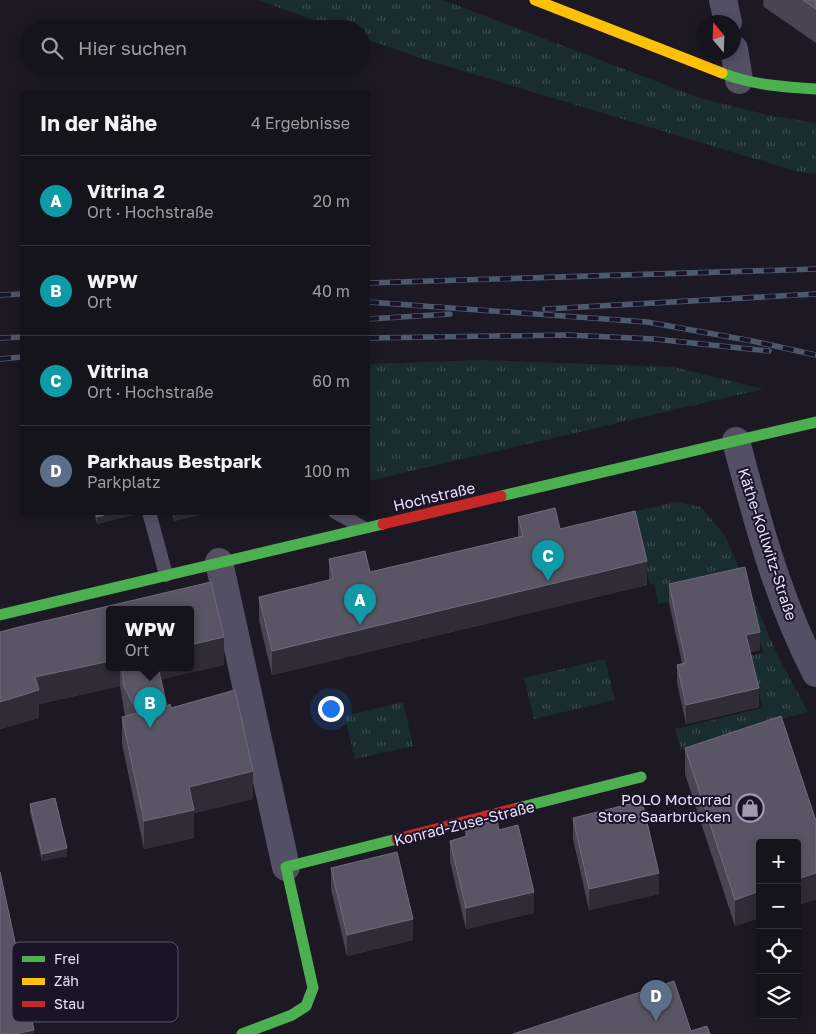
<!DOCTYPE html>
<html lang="de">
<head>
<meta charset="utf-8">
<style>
  :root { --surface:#15131b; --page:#1e1c24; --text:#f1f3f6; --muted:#9d9ea3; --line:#34323a; --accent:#d93025 }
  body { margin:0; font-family:"Golos Text",sans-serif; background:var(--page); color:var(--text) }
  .controls { position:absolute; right:15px; bottom:15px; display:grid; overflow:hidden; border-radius:5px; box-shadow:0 2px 12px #0003 }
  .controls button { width:45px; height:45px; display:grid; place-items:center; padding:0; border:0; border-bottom:1px solid var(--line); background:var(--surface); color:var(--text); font:25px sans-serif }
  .compass { position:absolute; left:696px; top:15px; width:45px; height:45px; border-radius:50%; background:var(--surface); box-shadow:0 2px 12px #0003; rotate:341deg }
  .you { position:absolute; left:330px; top:708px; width:18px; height:18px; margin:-12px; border:4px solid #fff; border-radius:50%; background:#1a73e8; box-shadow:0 0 0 8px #1a73e833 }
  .badge { display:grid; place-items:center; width:32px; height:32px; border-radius:50%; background:var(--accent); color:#fff; font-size:16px; font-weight:700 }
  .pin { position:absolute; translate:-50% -41px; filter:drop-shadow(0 1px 2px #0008) }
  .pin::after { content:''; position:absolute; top:26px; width:18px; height:15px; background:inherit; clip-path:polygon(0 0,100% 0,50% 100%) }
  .popup { position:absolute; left:106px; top:606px; width:88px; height:65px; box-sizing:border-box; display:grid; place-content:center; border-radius:5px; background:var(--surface); filter:drop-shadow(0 1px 4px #0005); font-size:16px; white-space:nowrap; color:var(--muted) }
  .popup b { font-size:19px; color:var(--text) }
  .popup::after { content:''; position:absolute; left:50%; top:100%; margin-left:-10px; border:10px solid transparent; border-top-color:var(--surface) }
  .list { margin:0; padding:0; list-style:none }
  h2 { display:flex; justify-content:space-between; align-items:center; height:65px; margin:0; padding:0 20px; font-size:21px }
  h2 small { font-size:16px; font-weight:400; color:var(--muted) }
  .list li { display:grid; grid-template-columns:32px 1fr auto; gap:15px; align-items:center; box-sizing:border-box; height:90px; padding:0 20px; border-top:1px solid var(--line) }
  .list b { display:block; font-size:19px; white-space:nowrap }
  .list p { margin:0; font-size:16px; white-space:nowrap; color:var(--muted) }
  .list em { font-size:16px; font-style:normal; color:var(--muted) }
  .icon { flex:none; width:28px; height:28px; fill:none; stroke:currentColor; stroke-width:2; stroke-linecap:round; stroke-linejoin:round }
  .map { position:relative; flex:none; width:816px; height:1034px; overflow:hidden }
  .search { position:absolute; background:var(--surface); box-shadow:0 2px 12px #0003; left:20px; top:20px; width:350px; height:55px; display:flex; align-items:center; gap:12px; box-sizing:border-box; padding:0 18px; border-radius:28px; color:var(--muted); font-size:19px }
  .panel { position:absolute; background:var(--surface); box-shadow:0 2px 12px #0003; left:20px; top:90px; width:350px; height:425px; border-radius:5px }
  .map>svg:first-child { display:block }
</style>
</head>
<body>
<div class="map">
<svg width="816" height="1034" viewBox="0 0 816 1034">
  <defs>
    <pattern id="grass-tufts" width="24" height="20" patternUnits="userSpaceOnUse" patternTransform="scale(1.25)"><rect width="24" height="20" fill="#192d31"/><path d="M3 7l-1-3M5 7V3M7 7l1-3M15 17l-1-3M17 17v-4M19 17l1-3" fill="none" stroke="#3a4b50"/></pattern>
  </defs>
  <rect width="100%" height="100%" fill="#1c1924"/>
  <!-- grass -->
  <path fill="url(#grass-tufts)" d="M258,0h185l257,98 68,17 48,8v51l-17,-2 -379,-114 -59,-21v-8h-22z
    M480,360l194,7 89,22 -395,92v-117z
    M676,502l25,5 24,29 53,120 30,56 -76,20 -51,18 -6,-21 88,-21 -13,-52 13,-3 -17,-68 -88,19 -4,-20h-4l-13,-53 -76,18 -5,-20z
    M605,659l10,41 -81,19 -10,-41z
    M403,702l10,44 -58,13 -10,-43z"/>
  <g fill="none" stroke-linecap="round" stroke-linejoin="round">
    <!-- lane -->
    <path stroke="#534f64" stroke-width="14" d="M149,512l17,63
      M335,512l27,15"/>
    <!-- street -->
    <path stroke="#534f64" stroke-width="28" d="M723,0l5,22
      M734,49l5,31
      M736,441c21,79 42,159 80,232
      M219,562l67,305"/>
    <!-- fast -->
    <path stroke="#4caf50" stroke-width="11" d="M722,73c30,12 62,14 94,16
      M501,496l315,-74
      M0,615l383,-91
      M514,809l127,-32
      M242,1034l50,-19 14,-9 7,-18 -27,-121 111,-28"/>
    <!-- slow -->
    <path stroke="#ffc107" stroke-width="11" d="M535,0l187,73"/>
    <!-- jam -->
    <path stroke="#c62828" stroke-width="11" d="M383,524l118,-28
      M397,839l117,-30"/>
    <!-- rail casing -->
    <g stroke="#4e5a6b" stroke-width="5.5">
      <path id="rail" d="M368,283l448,-14
        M0,295l22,-1
        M368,302l279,20 105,19 64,14
        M545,309l271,-15
        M368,319l82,-5
        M0,338l22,-1
        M368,338l199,-3 87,4 115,12
        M0,359l22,-2"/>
    </g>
    <!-- rail -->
    <use href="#rail" stroke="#1b1429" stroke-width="4" stroke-dasharray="11" stroke-linecap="butt"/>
  </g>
  <!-- wall -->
  <path fill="#484452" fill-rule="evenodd" d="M763,0h53v43l-52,-36z
    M94,512h47l-1,1 -43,11z
    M172,512h40l-38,9z
    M518,517l42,12 87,56 -375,90 -13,-55v-23l70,-17v-21l41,13 148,-35z
    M211,582l13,55v28l-63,14 6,27 3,-2 1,4 64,-18 18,81v28l-59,14v25l-50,11 -22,-105v-27l3,-1 -5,-30 -81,18v14l-39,11v-97l19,-5zM110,609h80v58h-80z
    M669,584l91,66 -9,2 8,55 -73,17 -9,-41v-18l5,-2 -13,-60z
    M685,748l131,73v78l-81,27 -50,-152z
    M30,804l37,52 -25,5 -12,-49z
    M573,818l86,76 -70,16 -16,-71z
    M465,827l34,3 35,83 -68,16 -16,-67v-21l15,-4z
    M331,868l82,72 -66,16 -16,-67z"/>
  <!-- shaded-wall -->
  <path fill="#2f2c38" d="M114,512h27l-1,1 -43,11v-7z
    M180,512h32l-38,9v-7z
    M647,561v24l-375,90v-24z
    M760,632v18l-14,3v-18z
    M224,637v28l-69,16v-14h35v-22z
    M110,661v6h10v19l-81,18v14l-39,11v-27l35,-25z
    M759,688v19l-73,17v-19z
    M253,771v28l-59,14v25l-50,11v-28l45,-34z
    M67,848v8l-25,5v-7z
    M659,873v21l-70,16v-21z
    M816,873v26l-19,6v-26z
    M760,891v27l-25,8v-26z
    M534,892v21l-68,16v-21z
    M413,919v21l-66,16v-21z
    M34,1030v4h-19z"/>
  <!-- building -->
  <path fill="#595564" stroke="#6f6b7c" d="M803,0h13v9z
    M555,508l5,21 75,-18 12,50 -375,90 -13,-54 74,-18 -4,-20 36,-8 5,21 153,-36 -5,-19z
    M96,512h18l-17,5z
    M745,567l15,65 -14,3 13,53 -73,17 -9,-40 9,-2 -17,-79z
    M211,582l13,55 -34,8v-36h-80v52l-75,16 4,13 -39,12v-70l19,-5z
    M122,667h36l9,39 3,-2 1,4 64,-18 18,81 -64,16 5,23 -50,11 -22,-104 16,-4 -14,-26z
    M781,716l35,105v52l-19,6v-36h-37v48l-25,9 -50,-152z
    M55,798l12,50 -25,6 -12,-50z
    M642,801l17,72 -70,16 -16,-71z
    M497,820l2,10 19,-5 16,67 -68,16 -16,-67 17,-5 -2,-9z
    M397,852l16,67 -66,16 -16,-67z
    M0,872l34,158 -19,4h-15z
    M674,981l17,50 16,-5 3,8h-197z"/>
  <!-- icons -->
  <defs>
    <g id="shop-ring" transform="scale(1.4375)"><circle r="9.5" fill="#1b1429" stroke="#a09bb0" stroke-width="1.5"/><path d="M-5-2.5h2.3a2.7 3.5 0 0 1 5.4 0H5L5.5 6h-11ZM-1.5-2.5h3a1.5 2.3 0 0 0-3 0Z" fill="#a09bb0"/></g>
  </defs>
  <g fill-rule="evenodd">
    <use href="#shop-ring" x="750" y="808"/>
  </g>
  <g text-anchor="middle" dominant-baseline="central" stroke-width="4" stroke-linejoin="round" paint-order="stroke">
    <!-- street labels -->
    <g font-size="15" fill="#e7e1fb" stroke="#1b1429">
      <text transform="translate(434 496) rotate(-13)">Hochstraße</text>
      <text transform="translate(768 544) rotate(72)">Käthe-Kollwitz-Straße</text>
      <text transform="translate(464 823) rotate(-14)">Konrad-Zuse-Straße</text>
    </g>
    <!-- poi labels -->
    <g font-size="15" fill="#e7e1fb" stroke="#1b1429" text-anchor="end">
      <text x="731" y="799">POLO Motorrad<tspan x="731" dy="17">Store Saarbrücken</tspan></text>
    </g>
  </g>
  <!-- legend -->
  <rect x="12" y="942" width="166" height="80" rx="8" fill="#1b1429" stroke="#585268" stroke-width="1"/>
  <rect x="22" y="956" width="23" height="6" fill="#4caf50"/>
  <rect x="22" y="978" width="23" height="7" fill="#ffc107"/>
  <rect x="22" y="1001" width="23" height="6" fill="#c62828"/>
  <g font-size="14" fill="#e7e1fb">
    <text x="54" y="964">Frei</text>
    <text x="54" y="986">Zäh</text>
    <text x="54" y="1009">Stau</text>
  </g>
</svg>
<div class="controls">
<button>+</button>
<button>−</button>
<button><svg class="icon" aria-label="locate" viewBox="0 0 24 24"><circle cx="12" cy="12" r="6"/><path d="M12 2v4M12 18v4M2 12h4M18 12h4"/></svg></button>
<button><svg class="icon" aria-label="layers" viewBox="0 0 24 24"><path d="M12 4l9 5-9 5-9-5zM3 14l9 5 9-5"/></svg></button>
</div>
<svg class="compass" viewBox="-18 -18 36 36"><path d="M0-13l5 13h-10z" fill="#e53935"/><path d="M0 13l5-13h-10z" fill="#9d9ea3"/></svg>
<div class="you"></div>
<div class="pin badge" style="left:360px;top:625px;background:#0f9aa8">A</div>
<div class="pin badge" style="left:150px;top:728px;background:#0f9aa8">B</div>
<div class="popup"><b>WPW</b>Ort</div>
<div class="pin badge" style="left:548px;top:581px;background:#0f9aa8">C</div>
<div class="pin badge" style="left:656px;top:1021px;background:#5c6f8a">D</div>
<div class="search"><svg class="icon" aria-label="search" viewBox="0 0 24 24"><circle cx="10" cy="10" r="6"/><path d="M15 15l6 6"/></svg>Hier suchen</div>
<section class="panel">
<h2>In der Nähe<small>4 Ergebnisse</small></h2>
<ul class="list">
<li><span class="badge" style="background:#0f9aa8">A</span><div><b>Vitrina 2</b><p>Ort · Hochstraße</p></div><em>20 m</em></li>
<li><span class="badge" style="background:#0f9aa8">B</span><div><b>WPW</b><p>Ort</p></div><em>40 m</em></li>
<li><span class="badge" style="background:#0f9aa8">C</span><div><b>Vitrina</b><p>Ort · Hochstraße</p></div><em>60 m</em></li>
<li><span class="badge" style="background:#5c6f8a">D</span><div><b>Parkhaus Bestpark</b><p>Parkplatz</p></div><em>100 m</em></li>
</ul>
</section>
</div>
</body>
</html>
